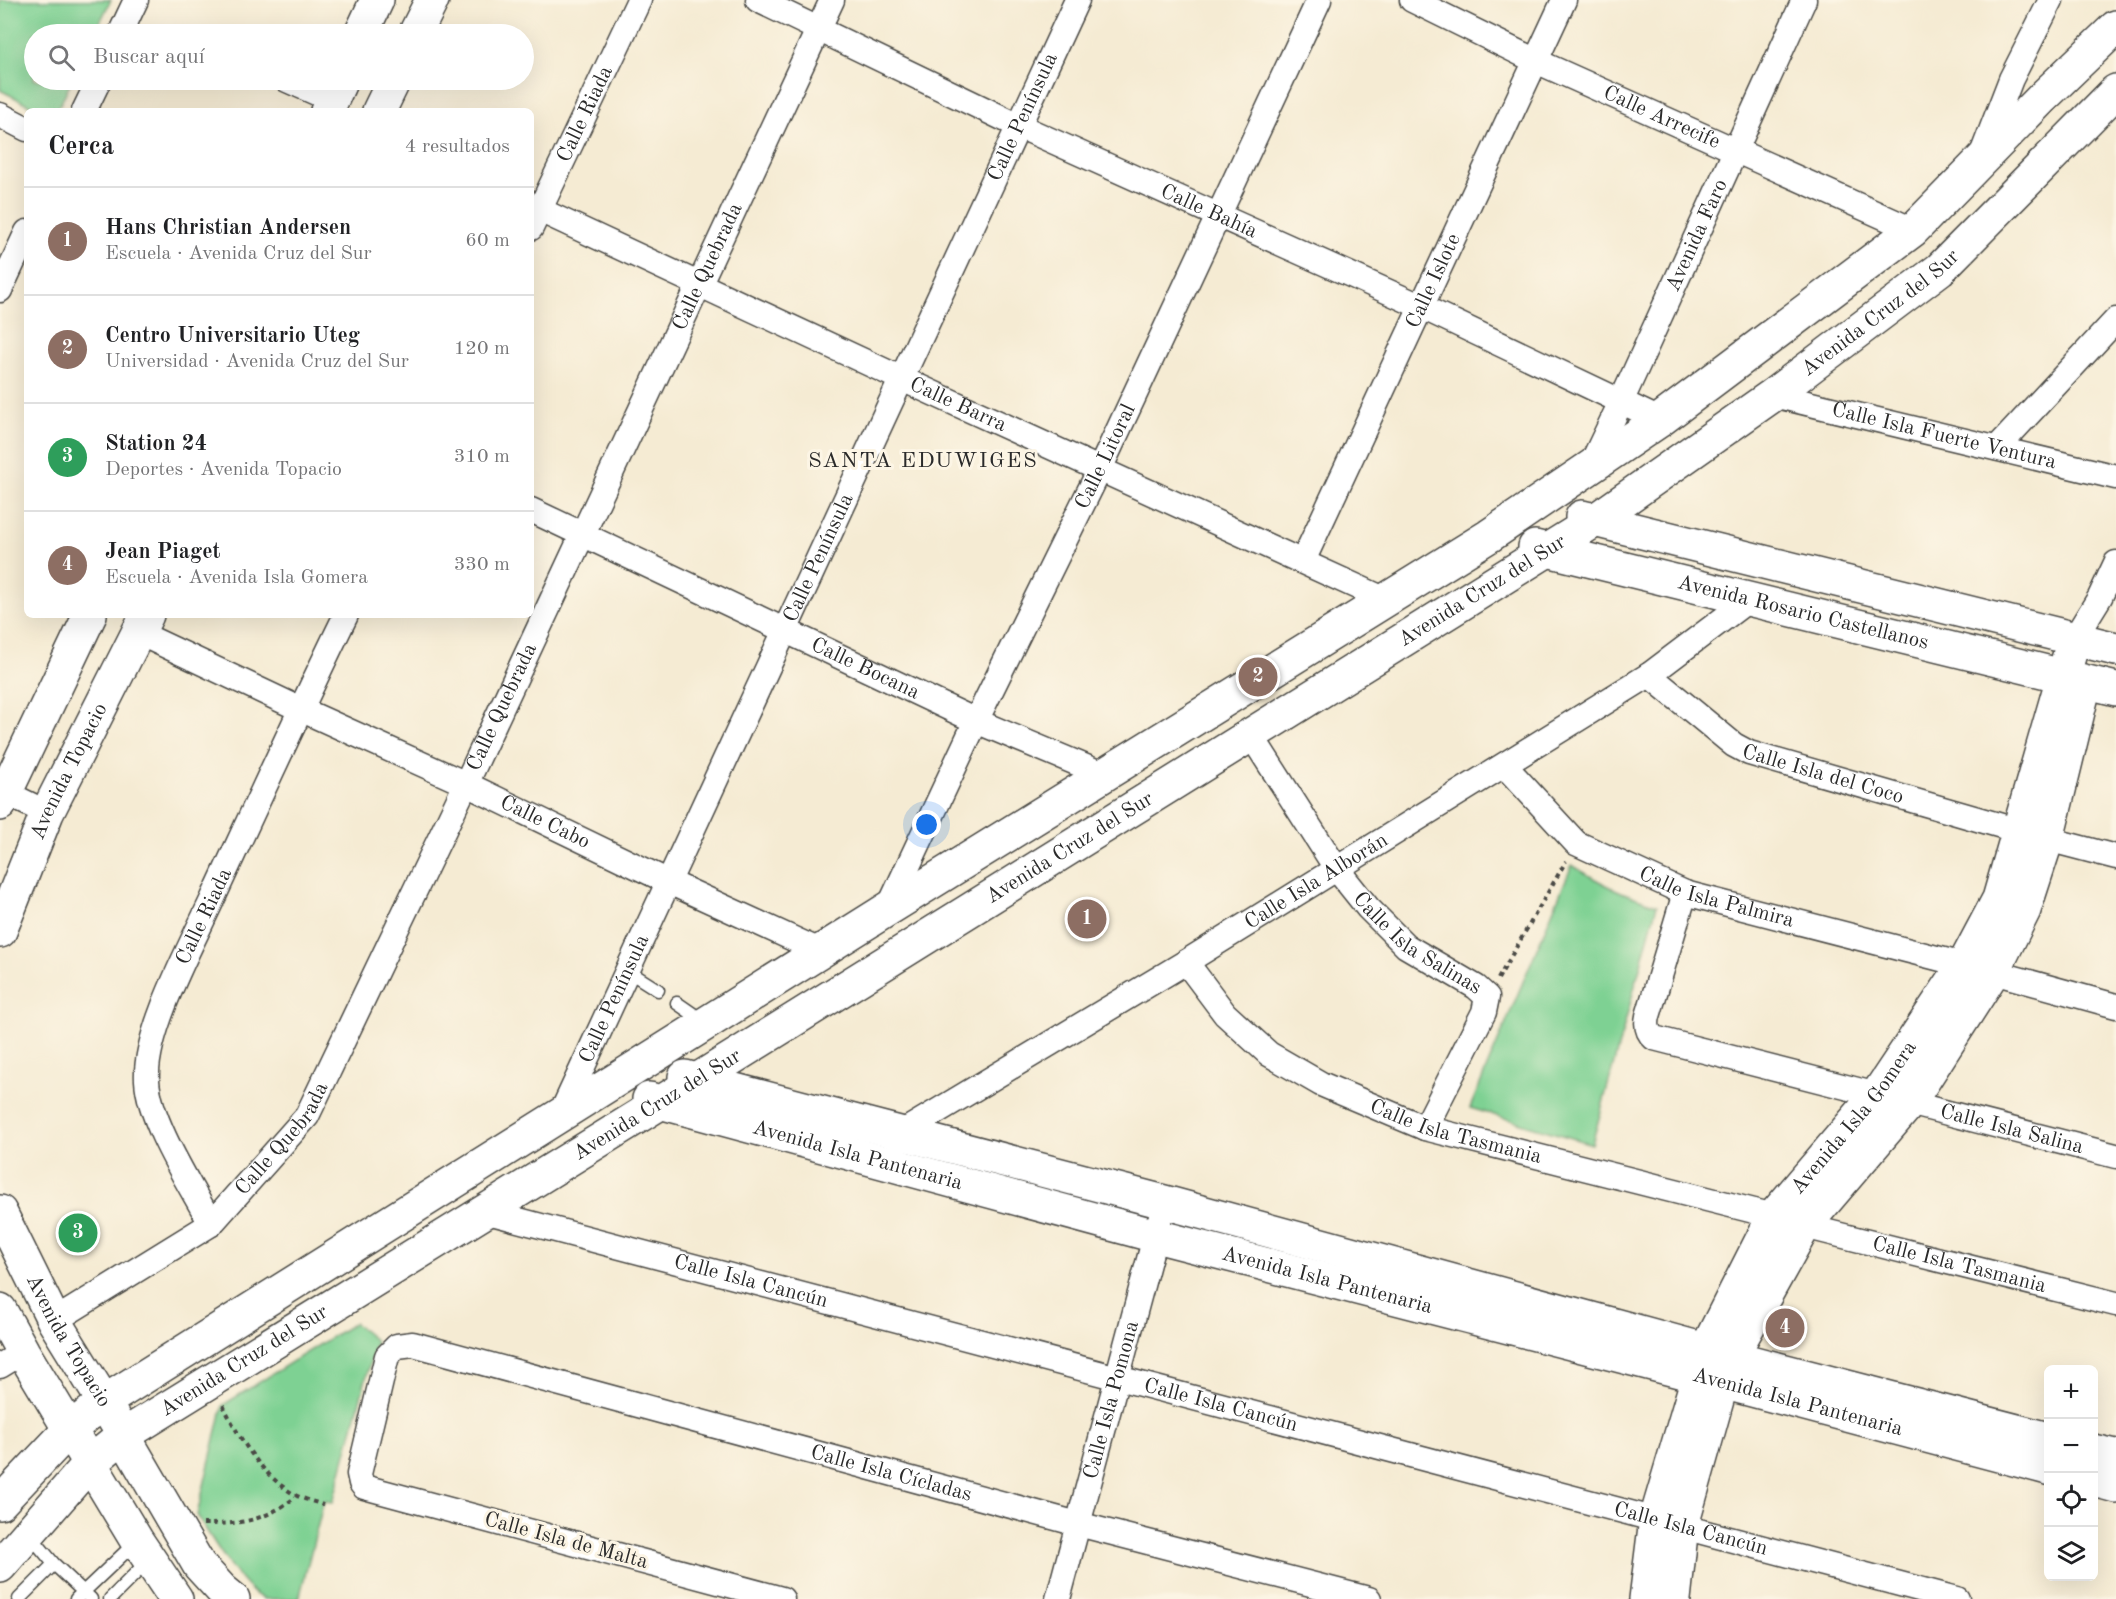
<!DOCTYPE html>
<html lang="es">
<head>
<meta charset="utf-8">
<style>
  :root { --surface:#fff; --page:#f2f2f2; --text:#202124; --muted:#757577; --line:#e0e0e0; --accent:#b45309 }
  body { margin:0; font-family:"Old Standard TT",serif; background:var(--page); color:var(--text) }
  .controls { position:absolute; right:18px; bottom:18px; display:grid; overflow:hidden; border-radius:9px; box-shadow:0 6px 24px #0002 }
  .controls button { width:54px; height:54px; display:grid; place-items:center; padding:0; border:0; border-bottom:2px solid var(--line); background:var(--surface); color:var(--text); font:30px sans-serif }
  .you { position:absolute; left:927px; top:825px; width:21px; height:21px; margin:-15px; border:4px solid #fff; border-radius:50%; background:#1a73e8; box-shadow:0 0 0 9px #1a73e833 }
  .badge { display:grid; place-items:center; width:39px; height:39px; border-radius:50%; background:var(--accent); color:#fff; font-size:20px; font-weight:700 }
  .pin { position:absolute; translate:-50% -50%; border:3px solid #fff; box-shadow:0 2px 6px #0006 }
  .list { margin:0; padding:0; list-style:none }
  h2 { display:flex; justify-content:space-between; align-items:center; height:78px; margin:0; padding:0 24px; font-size:26px }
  h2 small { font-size:20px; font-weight:400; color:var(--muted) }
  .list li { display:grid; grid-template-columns:39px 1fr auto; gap:18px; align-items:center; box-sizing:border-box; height:108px; padding:0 24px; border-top:2px solid var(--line) }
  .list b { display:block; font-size:22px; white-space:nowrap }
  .list p { margin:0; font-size:20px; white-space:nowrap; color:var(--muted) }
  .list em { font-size:20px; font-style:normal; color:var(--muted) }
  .icon { flex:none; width:33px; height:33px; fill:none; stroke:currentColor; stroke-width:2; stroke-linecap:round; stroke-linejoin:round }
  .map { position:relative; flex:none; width:2116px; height:1599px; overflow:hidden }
  .search { position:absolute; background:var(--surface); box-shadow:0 6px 24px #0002; left:24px; top:24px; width:510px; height:66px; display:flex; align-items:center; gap:15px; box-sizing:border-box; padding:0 21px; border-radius:33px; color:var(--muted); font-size:22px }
  .panel { position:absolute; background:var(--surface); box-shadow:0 6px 24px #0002; left:24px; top:108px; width:510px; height:510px; border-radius:9px }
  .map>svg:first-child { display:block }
</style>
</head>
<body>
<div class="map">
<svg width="2116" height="1599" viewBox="0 0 2116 1599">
  <rect width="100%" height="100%" fill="#fcf5e5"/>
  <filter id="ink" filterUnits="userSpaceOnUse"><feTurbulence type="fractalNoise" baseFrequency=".0167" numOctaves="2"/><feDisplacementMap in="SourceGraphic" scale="12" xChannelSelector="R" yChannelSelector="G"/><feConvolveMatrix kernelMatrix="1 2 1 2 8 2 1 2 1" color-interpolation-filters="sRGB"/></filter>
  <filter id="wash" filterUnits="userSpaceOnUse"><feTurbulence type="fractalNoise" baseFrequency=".008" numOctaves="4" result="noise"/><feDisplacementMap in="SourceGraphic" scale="24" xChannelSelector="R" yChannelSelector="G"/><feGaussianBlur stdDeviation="1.35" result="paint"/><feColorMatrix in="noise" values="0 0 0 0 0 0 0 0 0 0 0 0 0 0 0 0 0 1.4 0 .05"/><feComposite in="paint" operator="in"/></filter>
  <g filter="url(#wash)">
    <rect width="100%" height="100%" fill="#f5ebd3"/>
    <!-- green -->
    <path fill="#7ed193" stroke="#547e5f" stroke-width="1.5" d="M0,0h111l-17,34h-60v46h38l-15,31h-16l-41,-21z
      M1572,865c29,19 51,29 85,40l-65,239 -122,-36z
      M354,1323l22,18 -43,161 -9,-1 -25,98c-10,0 -24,0 -34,0 -21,-5 -56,-65 -68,-84l26,-110z"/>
  </g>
  <g filter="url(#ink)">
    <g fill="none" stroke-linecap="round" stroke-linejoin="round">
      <!-- lane casing -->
      <g stroke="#494844" stroke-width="15">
        <path id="lane" d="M628,971l30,19
          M677,1003l26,18
          M29,1534l25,30 37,35
          M19,1599l35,-35
          M76,1599l60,-57
          M110,1599l37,-37"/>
      </g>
      <!-- street casing -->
      <g stroke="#494844" stroke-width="27">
        <g id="street">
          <path id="s1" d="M758,0l261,126 401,180 240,114"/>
          <path id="s2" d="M1412,0l124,61 377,169"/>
          <path d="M120,34l16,-34"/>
          <path d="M287,80l45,20"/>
          <path d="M84,111l15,-31"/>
          <path d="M0,115l27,14"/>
          <path d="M1982,154l29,-75 40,-79"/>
          <path id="s3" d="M531,206l371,173 484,221"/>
          <path id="s4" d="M531,228l108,-228"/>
          <path d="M0,290l27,-58"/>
          <path id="s5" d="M1773,395l343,82"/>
          <path d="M1997,448l119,-128"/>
          <path id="s6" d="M1590,467l31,-65 183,-402"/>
          <path id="s7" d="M531,510l445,211 129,54"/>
          <path id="s8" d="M1303,561l261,-561"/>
          <path id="s9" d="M139,633l161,76 166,75 203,98 153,70"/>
          <path d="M2074,639l26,-42 16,-34"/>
          <path id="s10" d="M1649,675l85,70 15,8 270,78"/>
          <path id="s11" d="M1251,735l85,133 32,40 38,38 70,41 11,10 -3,15 -59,116"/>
          <path id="s12" d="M1505,766l71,77 109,50 279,72"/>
          <path d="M0,790l47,23"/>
          <path d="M2047,839l69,18"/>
          <path d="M1685,893l-37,123c-2,9 -1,16 6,22l223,57"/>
          <path id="s13" d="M888,909l88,-188 124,-252 219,-469"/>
          <path id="s14" d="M1186,962l39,52 44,40 52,30 104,44 349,88"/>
          <path d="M1993,972l123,34"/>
          <path id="s15" d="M1909,1103l207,53"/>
          <path id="s16" d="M560,1116l517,-1116"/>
          <path id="s17" d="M898,1143l3,-10 285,-171 463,-287 102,-77"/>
          <path id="s18" d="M484,1211l1473,388"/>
          <path id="s19" d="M211,1224c-20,-38 -62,-102 -64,-144 -3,-49 45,-136 66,-182 44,-95 87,-189 133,-283"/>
          <path id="s20" d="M1804,1226l312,78"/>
          <path id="s21" d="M54,1321l157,-97 96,-108 159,-332 366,-784"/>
          <path d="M0,1366l23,-14"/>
          <path id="s22" d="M782,1599l-418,-112 -3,-4 -2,-9 28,-118 10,-10 16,-2 665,180 291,75"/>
          <path id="s23" d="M1058,1599l101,-377"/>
        </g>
      </g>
      <!-- secondary casing -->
      <g stroke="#494844" stroke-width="36">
        <g id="secondary">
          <path d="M361,34l16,-34"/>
          <path d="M415,34l17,-34"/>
          <path d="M327,111l14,-31"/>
          <path d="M379,111l15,-31"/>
          <path d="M1582,517l534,132"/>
          <path id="s24" d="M1535,547l581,142"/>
          <path d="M0,804l90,-189"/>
          <path id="s25" d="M0,931l47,-118 100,-198"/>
          <path d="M685,1077l479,125 567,155 317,82"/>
          <path id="s26" d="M649,1099l507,137 566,146 326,86"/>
          <path id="s27" d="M0,1212l54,109 50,81 95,163 23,25 11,9"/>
          <path d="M0,1310l23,42 114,189 39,58"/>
          <path d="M2094,1451l22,5"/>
          <path d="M2094,1480l22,6"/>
          <path d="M0,1503l70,-74 34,-27 784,-493 601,-373 171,-116 253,-190 129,-132 74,-71"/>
          <path id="s28" d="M0,1566l90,-103 34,-28 573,-355 897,-559 179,-126 167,-126 176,-178"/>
          <path id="s29" d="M1646,1599l10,-80 50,-169 68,-134 103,-121 87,-130 35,-66 75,-260"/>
          <path d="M1674,1599l8,-74 40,-143 9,-25 73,-131 105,-123 84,-131 31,-62 23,-71 38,-156"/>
        </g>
      </g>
      <!-- path -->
      <path stroke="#494844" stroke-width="4" stroke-dasharray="4.5 4.5" stroke-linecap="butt" d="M1498,979l68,-118
        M223,1405c17,34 36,67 69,88 9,6 21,8 31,12
        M203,1524c40,0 62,-3 94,-28"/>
      <!-- lane -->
      <use href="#lane" stroke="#fff" stroke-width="12"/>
      <!-- street -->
      <use href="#street" stroke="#fff" stroke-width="24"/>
      <!-- secondary -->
      <use href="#secondary" stroke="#fff" stroke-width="33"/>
    </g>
  </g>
  <g text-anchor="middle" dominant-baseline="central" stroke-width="6" stroke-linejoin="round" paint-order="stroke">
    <!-- street labels -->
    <g font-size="21" fill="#2b2b2b" stroke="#fcf5e5">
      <text stroke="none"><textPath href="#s4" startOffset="126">Calle Riada</textPath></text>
      <text stroke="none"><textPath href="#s16" startOffset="1101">Calle Península</textPath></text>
      <text stroke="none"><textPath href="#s2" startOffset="276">Calle Arrecife</textPath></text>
      <text stroke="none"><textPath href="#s1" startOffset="498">Calle Bahía</textPath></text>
      <text stroke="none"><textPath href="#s6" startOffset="255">Avenida Faro</textPath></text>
      <text stroke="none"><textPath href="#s21" startOffset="1268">Calle Quebrada</textPath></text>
      <text stroke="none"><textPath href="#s8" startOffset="309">Calle Islote</textPath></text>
      <text stroke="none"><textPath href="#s28" startOffset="2266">Avenida Cruz del Sur</textPath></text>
      <text stroke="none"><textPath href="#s3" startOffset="471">Calle Barra</textPath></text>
      <text stroke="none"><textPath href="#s5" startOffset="176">Calle Isla Fuerte Ventura</textPath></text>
      <text stroke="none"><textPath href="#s13" startOffset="502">Calle Litoral</textPath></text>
      <text stroke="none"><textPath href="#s16" startOffset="615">Calle Península</textPath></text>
      <text stroke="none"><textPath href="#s28" startOffset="1780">Avenida Cruz del Sur</textPath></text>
      <text stroke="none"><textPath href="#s24" startOffset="276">Avenida Rosario Castellanos</textPath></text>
      <text stroke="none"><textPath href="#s7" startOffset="370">Calle Bocana</textPath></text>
      <text stroke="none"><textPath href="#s21" startOffset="782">Calle Quebrada</textPath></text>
      <text stroke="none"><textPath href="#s25" startOffset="174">Avenida Topacio</textPath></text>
      <text stroke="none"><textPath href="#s10" startOffset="204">Calle Isla del Coco</textPath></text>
      <text stroke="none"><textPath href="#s9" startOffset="448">Calle Cabo</textPath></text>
      <text stroke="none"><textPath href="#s28" startOffset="1294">Avenida Cruz del Sur</textPath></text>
      <text stroke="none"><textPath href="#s17" startOffset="496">Calle Isla Alborán</textPath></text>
      <text stroke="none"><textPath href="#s12" startOffset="256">Calle Isla Palmira</textPath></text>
      <text stroke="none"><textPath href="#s19" startOffset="333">Calle Riada</textPath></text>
      <text stroke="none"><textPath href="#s11" startOffset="270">Calle Isla Salinas</textPath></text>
      <text stroke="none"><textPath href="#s16" startOffset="129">Calle Península</textPath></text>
      <text stroke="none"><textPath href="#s28" startOffset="808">Avenida Cruz del Sur</textPath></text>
      <text stroke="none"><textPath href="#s29" startOffset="534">Avenida Isla Gomera</textPath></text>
      <text stroke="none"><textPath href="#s15" startOffset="106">Calle Isla Salina</textPath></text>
      <text stroke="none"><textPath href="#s14" startOffset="328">Calle Isla Tasmania</textPath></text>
      <text stroke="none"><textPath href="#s21" startOffset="296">Calle Quebrada</textPath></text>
      <text stroke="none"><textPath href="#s26" startOffset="216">Avenida Isla Pantenaria</textPath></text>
      <text stroke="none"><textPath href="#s20" startOffset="160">Calle Isla Tasmania</textPath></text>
      <text stroke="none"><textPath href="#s26" startOffset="702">Avenida Isla Pantenaria</textPath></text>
      <text stroke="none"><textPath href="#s18" startOffset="276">Calle Isla Cancún</textPath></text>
      <text stroke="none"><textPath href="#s27" startOffset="146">Avenida Topacio</textPath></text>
      <text stroke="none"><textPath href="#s28" startOffset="322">Avenida Cruz del Sur</textPath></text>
      <text stroke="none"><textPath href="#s23" startOffset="206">Calle Isla Pomona</textPath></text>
      <text stroke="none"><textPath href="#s26" startOffset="1188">Avenida Isla Pantenaria</textPath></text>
      <text stroke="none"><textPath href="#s18" startOffset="762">Calle Isla Cancún</textPath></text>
      <text stroke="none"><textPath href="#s22" startOffset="1094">Calle Isla Cícladas</textPath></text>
      <text stroke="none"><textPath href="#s18" startOffset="1248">Calle Isla Cancún</textPath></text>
      <text transform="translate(566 1541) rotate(15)">Calle Isla de Malta</text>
    </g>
    <!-- neighbourhood labels -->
    <g font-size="22" letter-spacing="1.5" fill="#2b2b2b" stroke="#fcf5e5">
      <text x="923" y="461">SANTA EDUWIGES</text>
    </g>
  </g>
</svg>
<div class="controls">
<button>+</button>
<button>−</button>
<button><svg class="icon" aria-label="locate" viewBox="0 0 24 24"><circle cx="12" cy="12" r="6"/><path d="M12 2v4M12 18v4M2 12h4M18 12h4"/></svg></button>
<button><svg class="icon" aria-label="layers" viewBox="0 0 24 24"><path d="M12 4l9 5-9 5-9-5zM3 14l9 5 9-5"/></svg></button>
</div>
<div class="you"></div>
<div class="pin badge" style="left:1087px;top:919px;background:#8d6e63">1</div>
<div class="pin badge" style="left:1258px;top:677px;background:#8d6e63">2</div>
<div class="pin badge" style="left:78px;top:1233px;background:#2e9e5b">3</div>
<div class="pin badge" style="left:1785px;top:1328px;background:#8d6e63">4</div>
<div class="search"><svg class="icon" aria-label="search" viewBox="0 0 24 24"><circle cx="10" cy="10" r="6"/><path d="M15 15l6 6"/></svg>Buscar aquí</div>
<section class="panel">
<h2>Cerca<small>4 resultados</small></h2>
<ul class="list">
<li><span class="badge" style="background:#8d6e63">1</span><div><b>Hans Christian Andersen</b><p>Escuela · Avenida Cruz del Sur</p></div><em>60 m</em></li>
<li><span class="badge" style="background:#8d6e63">2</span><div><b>Centro Universitario Uteg</b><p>Universidad · Avenida Cruz del Sur</p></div><em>120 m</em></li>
<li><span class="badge" style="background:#2e9e5b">3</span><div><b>Station 24</b><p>Deportes · Avenida Topacio</p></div><em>310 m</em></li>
<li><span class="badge" style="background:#8d6e63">4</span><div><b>Jean Piaget</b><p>Escuela · Avenida Isla Gomera</p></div><em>330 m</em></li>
</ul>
</section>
</div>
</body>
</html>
